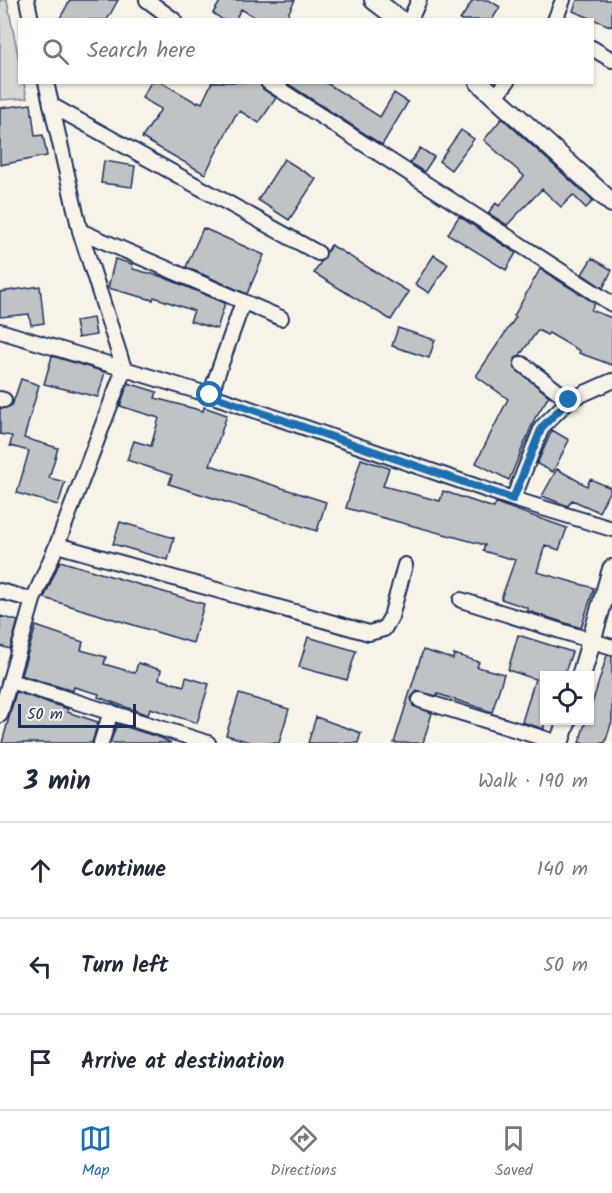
<!DOCTYPE html>
<html lang="en">
<head>
<meta charset="utf-8">
<style>
  :root { --surface:#fff; --page:#f2f2f3; --text:#1f2937; --muted:#747a83; --line:#e0e1e3; --accent:#1f6fb2 }
  body { margin:0; font-family:Kalam,sans-serif; background:var(--page); color:var(--text) }
  .controls { position:absolute; right:18px; bottom:18px; display:grid; overflow:hidden; border-radius:0px; box-shadow:0 2px 4px #0004 }
  .controls button { width:54px; height:54px; display:grid; place-items:center; padding:0; border:0; border-bottom:2px solid var(--line); background:var(--surface); color:var(--text); font:30px sans-serif }
  .scale { position:absolute; left:18px; bottom:15px; width:118px; box-sizing:border-box; padding-left:6px; border:3px solid #1b2f5e; border-top:0; font-size:16px; line-height:21px; white-space:nowrap; color:#1b2f5e; -webkit-text-stroke:4px #f7f3e8; paint-order:stroke }
  .stop { position:absolute; width:18px; height:18px; margin:-14px; border:4px solid #1f6fb2; border-radius:50%; background:#fff }
  .stop.end { background:#1f6fb2; border-color:#fff; box-shadow:0 2px 6px #0008 }
  .list { margin:0; padding:0; list-style:none }
  h2 { display:flex; justify-content:space-between; align-items:center; height:78px; margin:0; padding:0 24px; font-size:26px }
  h2 small { font-size:20px; font-weight:400; color:var(--muted) }
  .list li { display:grid; grid-template-columns:39px 1fr auto; gap:18px; align-items:center; box-sizing:border-box; height:96px; padding:0 24px; border-top:2px solid var(--line) }
  .list b { display:block; font-size:22px; white-space:nowrap }
  .list em { font-size:20px; font-style:normal; color:var(--muted) }
  .icon { flex:none; width:33px; height:33px; fill:none; stroke:currentColor; stroke-width:2; stroke-linecap:round; stroke-linejoin:round }
  .map { position:relative; flex:none; width:612px; height:743px; overflow:hidden }
  .search { position:absolute; background:var(--surface); box-shadow:0 2px 4px #0004; left:18px; right:18px; top:18px; height:66px; display:flex; align-items:center; gap:15px; box-sizing:border-box; padding:0 21px; border-radius:0px; color:var(--muted); font-size:22px }
  .sheet { height:366px; background:var(--surface) }
  nav { display:flex; justify-content:space-around; align-items:center; box-sizing:border-box; height:84px; border-top:2px solid var(--line); background:var(--surface); font-size:16px; color:var(--muted) }
  nav a { display:grid; justify-items:center; gap:3px }
  nav .on { color:var(--accent) }
  .map>svg:first-child { display:block }
</style>
</head>
<body>
<div class="map">
<svg width="612" height="743" viewBox="0 0 612 743">
  <rect width="100%" height="100%" fill="#f7f3e8"/>
  <filter id="ink" filterUnits="userSpaceOnUse"><feTurbulence type="fractalNoise" baseFrequency=".0167" numOctaves="2"/><feDisplacementMap in="SourceGraphic" scale="12" xChannelSelector="R" yChannelSelector="G"/><feConvolveMatrix kernelMatrix="1 2 1 2 8 2 1 2 1" color-interpolation-filters="sRGB"/></filter>
  <g filter="url(#ink)">
    <!-- green -->
    <path fill="#d7d6d4" stroke="#798299" stroke-width="1.5" d="M0,0h7l12,60 1,22 4,1 3,15 -27,2z"/>
    <!-- building -->
    <path fill="#c0c3c5" stroke="#1b2f5e" stroke-width="1.5" d="M70,0h48l-11,20h-48z
      M221,0h74l-10,20h-25l-19,-11 -6,11h-12l-10,-7z
      M473,0h16l11,7 -8,13h-32z
      M577,0h35v27l-39,-16z
      M151,82h10l36,21 1,-2 4,2 10,-21h47l4,7 13,9 -17,25 -19,-12 -5,5 -30,58 -63,-36 19,-29 -19,-11z
      M285,82h40l55,35 14,-24 14,9 -26,43z
      M31,104l4,32 8,-1 4,21 -47,9v-57z
      M502,118l91,83 -7,7 -13,-13 -12,12 -19,-18 -35,36 -19,-12 8,-10 3,3 25,-30 -40,-36z
      M461,130l13,9 -23,31 -12,-9z
      M420,148l14,9 -10,15 -14,-9z
      M284,159l32,20 -27,41 -31,-20z
      M104,161l31,5 -3,21 -31,-4z
      M459,216l57,37 -10,17 -58,-36z
      M203,228l61,27 -17,39 -61,-27z
      M331,245l78,47 -18,28 -77,-47z
      M434,255l14,9 -19,29 -14,-9z
      M592,258l20,12 -9,18 -21,-14z
      M115,259l17,5 1,5 30,8 62,26 -8,26 -27,-8 4,-10 -40,-14 -1,3 -45,-12z
      M540,269l55,34 -4,7 21,8v47l-33,-12 1,-2 -31,-18 -2,2 -9,-5 -18,25 -5,4 -1,8 35,29 -14,22 -26,62 -33,-17 32,-64 -32,-23 40,-59 -2,-1z
      M40,286l4,37 -13,2 -2,-11 -29,3v-25z
      M93,318l3,17 -18,3 -3,-17z
      M398,328l37,12 -6,18 -37,-12z
      M52,356l53,16 -7,25 -54,-13z
      M21,379l18,6 -15,53 34,10 -9,30 16,4 -7,23 -41,-12 12,-42 -19,-5 2,-10 -12,-2v-26l12,-2z
      M128,383l29,9 -2,6 48,13 1,-4 23,8 -17,50 116,37 -9,29 -148,-47 3,-9 -45,-15 7,-19 17,5 8,-28 -39,-12z
      M552,430l17,10 -16,32 -16,-8z
      M361,459l28,9 -6,18 57,15 3,-10 51,17 2,-5 71,25 -8,22 -14,-5 -8,27 57,16 -13,40 -53,-17v-3l-27,-9 14,-39 -32,-9 2,-6 -139,-37z
      M557,469l30,17 3,-7 21,9 -12,24 -27,-12 -4,6 -26,-10z
      M120,522l54,16 -6,22 -55,-16z
      M60,561l144,43 -11,39 -149,-45z
      M0,616l18,5 -8,28 -10,-3z
      M36,626l47,16 -2,8 25,7 -2,7 31,9 3,-10 23,7 -2,9 25,7 2,-9 23,7 -12,39 -47,-15 -2,7 -50,-18 1,-3 -25,-7 -1,4 -52,-16z
      M518,635l54,17 -8,23h-20v54l-22,-7 13,-43 -27,-9z
      M308,637l48,14 -9,29 -48,-13z
      M423,650l30,9 1,-5 25,8 -2,5 27,7 -12,38 -54,-18 -1,2 -20,-5 -6,7 2,8 19,7 -9,30h-29z
      M607,655l5,1v65l-7,22h-26l7,-23h4v-17l2,1z
      M16,692l52,17 -1,3 31,10 -6,21h-90z
      M239,694l50,15 -10,34h-26l-27,-8z
      M316,717l45,16 -3,10h-50z
      M117,724l44,14 10,5h-61z"/>
    <g fill="none" stroke-linecap="round" stroke-linejoin="round">
      <!-- street casing -->
      <g stroke="#1b2f5e" stroke-width="18">
        <path id="street" d="M27,0l4,20
          M147,0l27,20
          M410,20l9,-20
          M555,20l8,-20
          M592,48l20,12
          M268,82l344,222
          M496,96l11,-14
          M51,105l267,148
          M80,231l201,87
          M0,331l210,64 303,104 99,30
          M522,364l47,36
          M210,395l33,-93
          M0,399l4,1
          M513,499l29,-72 27,-27 43,-19
          M57,545l312,88 15,-4 7,-12 14,-52
          M0,591l33,9
          M461,600l151,47
          M10,681l198,62
          M420,700l139,43
          M0,715l33,-115 24,-55 67,-176 -44,-138 -34,-149
          M101,743l10,-31"/>
      </g>
      <!-- secondary casing -->
      <g stroke="#1b2f5e" stroke-width="22">
        <path id="secondary" d="M374,0l26,20
          M479,82l133,121
          M581,676l31,-107
          M559,743l8,-23"/>
      </g>
      <!-- street -->
      <use href="#street" stroke="#f7f3e8" stroke-width="14"/>
      <!-- secondary -->
      <use href="#secondary" stroke="#f7f3e8" stroke-width="18"/>
    </g>
  </g>
  <g fill="none" stroke-linecap="round" stroke-linejoin="round" filter="url(#ink)">
    <!-- route -->
    <path stroke="#1f6fb2" stroke-width="8" d="M210,395l303,104 29,-72 27,-27"/>
  </g>
</svg>
<div class="controls">
<button><svg class="icon" aria-label="locate" viewBox="0 0 24 24"><circle cx="12" cy="12" r="6"/><path d="M12 2v4M12 18v4M2 12h4M18 12h4"/></svg></button>
</div>
<div class="scale">50 m</div>
<div class="stop" style="left:210px;top:395px"></div>
<div class="stop end" style="left:569px;top:400px"></div>
<div class="search"><svg class="icon" aria-label="search" viewBox="0 0 24 24"><circle cx="10" cy="10" r="6"/><path d="M15 15l6 6"/></svg>Search here</div>
</div>
<section class="sheet">
<h2>3 min<small>Walk · 190 m</small></h2>
<ul class="list">
<li><svg class="icon" aria-label="ahead" viewBox="0 0 24 24"><path d="M12 20V5M6 11l6-6 6 6"/></svg><div><b>Continue</b></div><em>140 m</em></li>
<li><svg class="icon" aria-label="left" viewBox="0 0 24 24"><path d="M17 20v-9H6M10 6l-5 5 5 5"/></svg><div><b>Turn left</b></div><em>50 m</em></li>
<li><svg class="icon" aria-label="arrive" viewBox="0 0 24 24"><path d="M6 21V4h12l-3 4 3 4H6"/></svg><div><b>Arrive at destination</b></div></li>
</ul>
</section>
<nav>
<a class="on"><svg class="icon" aria-label="map" viewBox="0 0 24 24"><path d="M3 6l6-2 6 2 6-2v14l-6 2-6-2-6 2zM9 4v14M15 6v14"/></svg>Map</a>
<a><svg class="icon" aria-label="directions" viewBox="0 0 24 24"><path d="M12 3l9 9-9 9-9-9zM9 14v-3h6M13 9l2 2-2 2"/></svg>Directions</a>
<a><svg class="icon" aria-label="saved" viewBox="0 0 24 24"><path d="M7 4h10v16l-5-4-5 4z"/></svg>Saved</a>
</nav>
</body>
</html>
